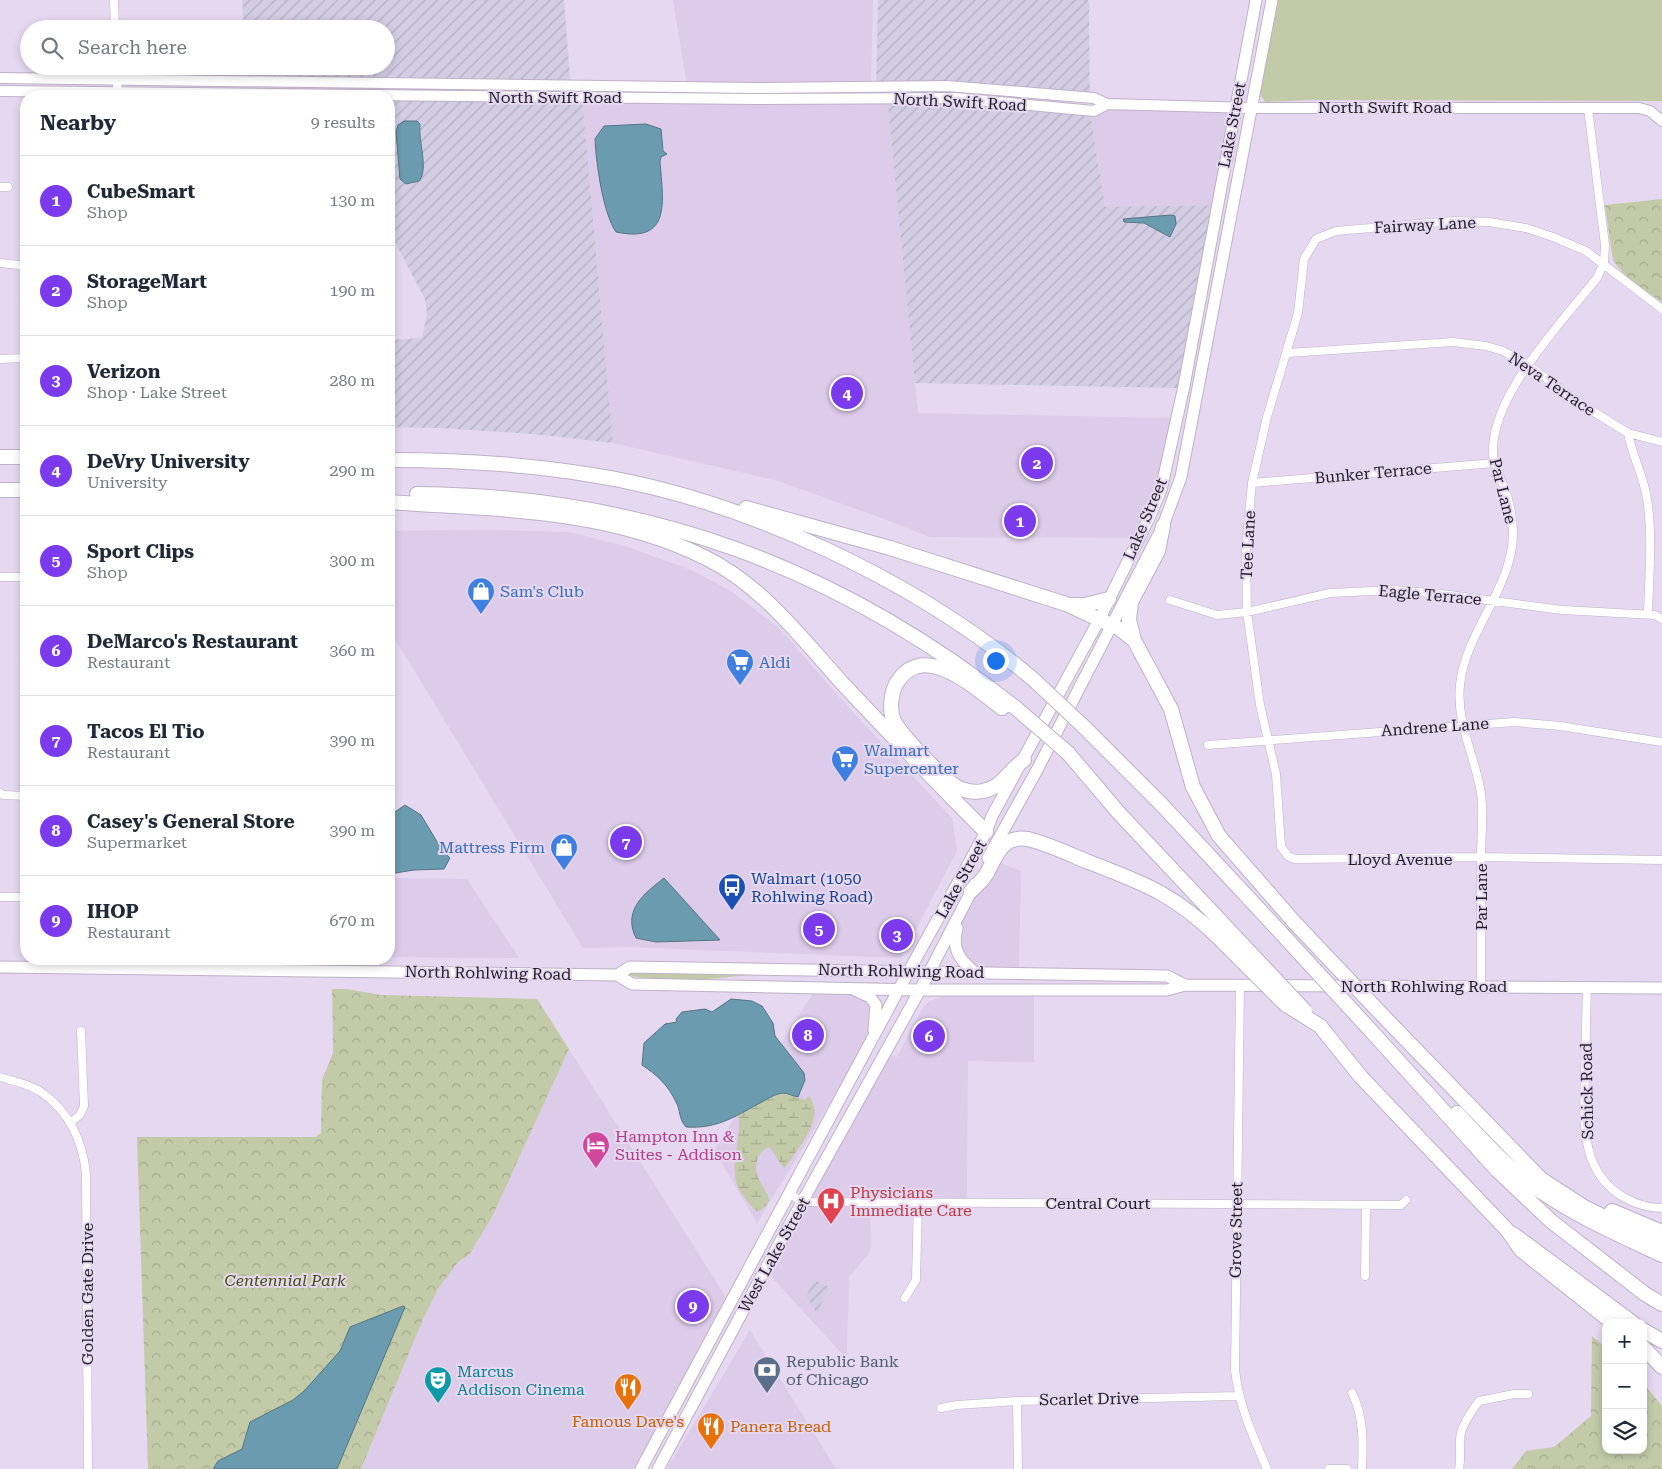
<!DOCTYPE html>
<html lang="en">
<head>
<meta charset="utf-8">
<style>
  :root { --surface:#fff; --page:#f2f2f3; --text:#1f2937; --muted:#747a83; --line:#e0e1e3; --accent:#7c3aed }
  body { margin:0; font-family:"Roboto Serif",serif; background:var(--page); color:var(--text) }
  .controls { position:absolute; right:15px; bottom:15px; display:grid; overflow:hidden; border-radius:10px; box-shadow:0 2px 8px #0003 }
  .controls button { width:45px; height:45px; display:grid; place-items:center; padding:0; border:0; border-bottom:1px solid var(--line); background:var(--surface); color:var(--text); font:25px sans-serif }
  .you { position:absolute; left:995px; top:660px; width:18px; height:18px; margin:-12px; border:4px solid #fff; border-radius:50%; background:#1a73e8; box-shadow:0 0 0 8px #1a73e833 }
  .badge { display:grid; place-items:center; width:32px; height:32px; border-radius:50%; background:var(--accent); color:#fff; font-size:16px; font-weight:700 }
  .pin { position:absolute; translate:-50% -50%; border:2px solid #fff; box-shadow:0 1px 5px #0006 }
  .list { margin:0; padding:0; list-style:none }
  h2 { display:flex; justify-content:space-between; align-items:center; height:65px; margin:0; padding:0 20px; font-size:21px }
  h2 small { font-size:16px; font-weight:400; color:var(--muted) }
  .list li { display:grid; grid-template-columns:32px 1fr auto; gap:15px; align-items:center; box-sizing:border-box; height:90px; padding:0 20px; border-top:1px solid var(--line) }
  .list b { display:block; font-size:19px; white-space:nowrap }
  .list p { margin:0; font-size:16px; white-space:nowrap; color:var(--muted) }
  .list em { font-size:16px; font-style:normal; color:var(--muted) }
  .icon { flex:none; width:28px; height:28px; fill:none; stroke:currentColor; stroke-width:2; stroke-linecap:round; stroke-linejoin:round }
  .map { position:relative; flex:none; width:1662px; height:1469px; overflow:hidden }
  .search { position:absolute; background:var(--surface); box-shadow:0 2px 8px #0003; left:20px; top:20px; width:375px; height:55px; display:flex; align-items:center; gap:12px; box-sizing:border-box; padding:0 18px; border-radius:28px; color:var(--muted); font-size:19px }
  .panel { position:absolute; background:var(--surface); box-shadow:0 2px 8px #0003; left:20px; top:90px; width:375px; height:875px; border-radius:20px }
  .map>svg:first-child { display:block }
</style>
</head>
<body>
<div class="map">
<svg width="1662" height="1469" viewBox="0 0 1662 1469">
  <defs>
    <pattern id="industrial-furrows" width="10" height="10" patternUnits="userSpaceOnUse" patternTransform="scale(1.25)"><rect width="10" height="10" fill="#d2cde3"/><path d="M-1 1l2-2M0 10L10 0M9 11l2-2" fill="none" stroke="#b4afc3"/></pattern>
    <pattern id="wetland-marsh" width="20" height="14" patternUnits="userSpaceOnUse" patternTransform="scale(1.25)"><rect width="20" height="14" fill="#c2caa8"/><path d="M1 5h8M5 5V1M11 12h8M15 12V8" fill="none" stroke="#a6ad90"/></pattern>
    <pattern id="park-crowns" width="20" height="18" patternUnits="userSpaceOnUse" patternTransform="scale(1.25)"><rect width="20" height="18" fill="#c2caa8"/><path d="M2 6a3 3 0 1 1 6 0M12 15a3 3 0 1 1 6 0" fill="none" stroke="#a6ad90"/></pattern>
  </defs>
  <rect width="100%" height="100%" fill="#e6d8f1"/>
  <!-- built -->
  <path fill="#ddcbea" d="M673,0h200l-2,91h-183z
    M582,97h305l31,316 256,5 -13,63 -26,57 -205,-1 -54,-21 -101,-36 -162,-37z
    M1089,107l66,4 76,-1 -17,95 -109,2z
    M489,530l79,2 57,14 66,24 40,21 49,38 70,80 102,109 5,33 -56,107 -272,-11 -46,1 -194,-319v-98z
    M996,861l25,10 -2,98 -45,1 -11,-12 -6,-20 7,-25z
    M389,878l78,1 52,79 -130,-1z
    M815,990h32l27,16 -4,32 -113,185 -43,-73z
    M953,993l81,3v66l-66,-1 -1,143h-96l-1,48 -21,25 -2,78h-4l-76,-83 121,-218 9,3 24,-46 8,-10z
    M569,1049l160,253 -92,167h-276l62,-150 15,-30 20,-27 11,-7 23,-38z
    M750,1330l86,139h-169z"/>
  <!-- industrial -->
  <path fill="url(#industrial-furrows)" d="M242,0h322l7,89 -322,-4 -2,-19h139v-37h-142z
    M878,0h210l1,3 1,98 -143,-9 -71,-1z
    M389,96l193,1 31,346 -80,-9 -95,-6 -49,-1v-87l33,-2 5,-24 -2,-15 -29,-55 -6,-29z
    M887,97l202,10 16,100 109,-2 -34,183 -265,-5z
    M814,1280l15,7 -12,26 -11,-16z"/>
  <!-- green -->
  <path fill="#c2caa8" d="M1275,0h387v101l-350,-1 -47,2 -9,-14z
    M627,972l137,2c-44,3 -93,12 -137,1z"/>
  <!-- wetland -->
  <path fill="url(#wetland-marsh)" d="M784,1093l21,7 4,-4c17,21 -10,51 -22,69l-3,3c-6,-6 -8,-14 -15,-21 -11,4 -16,19 -11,30 5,15 22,23 -1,35 -27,-28 -24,-37 -19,-73 1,-9 2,-16 0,-24l33,-18z"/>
  <!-- park -->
  <path fill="url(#park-crowns)" d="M1662,199v103c-17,-12 -38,-24 -49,-42l-8,-55z
    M332,989h15l34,6 156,4 32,50 -77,168 -23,38 -11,7 -20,27 -15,30 -62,150h-213l-11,-332h179l5,-4 1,-53 11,-27z
    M1592,1336l14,12v102h37v-67l19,23v63h-150l14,-18 28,-4 37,-31z"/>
  <!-- water -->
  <path fill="#6b9bae" stroke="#557585" d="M404,121h13l3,3c-2,17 9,45 -1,57l-13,3 -6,-5 -4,-47 2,-7z
    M646,124l15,5 2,22 4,3 -6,3 -1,5c3,39 12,82 -44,70 -13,-19 -20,-69 -21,-93l9,-13z
    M1171,215l4,1 1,8 -6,13 -26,-14 -20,-1 -1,-3z
    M405,805l16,10 21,35 8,8 -6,11 -30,1 -25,4v-58z
    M664,878l56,62 -64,2 -20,-4c-14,-28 9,-45 28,-60z
    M731,999l21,2 10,5 11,17 2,13 29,37 1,7 -7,17c-5,-1 -11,-4 -15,-4 -9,1 -17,7 -25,11 -25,14 -43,25 -72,23 -8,-9 -5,-16 -10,-25 -8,-17 -19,-27 -34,-37l2,-22 21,-19 12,-2 -1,-3 6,-7 23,-3 7,3z
    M403,1306l2,1 -68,162h-124l5,-8 24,-12 8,-27 43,-22 11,-9 36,-40 10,-24z"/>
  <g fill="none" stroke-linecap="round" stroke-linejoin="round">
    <!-- street casing -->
    <g stroke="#beb1c8" stroke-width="9">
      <path id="street" d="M114,0l1,29
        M115,66l3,26
        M118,79l4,-13
        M0,187h8
        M0,263l19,2 7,4
        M1662,309l-76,-58 -33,-14 -27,-9 -37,-6 -36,-1 -117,10 -20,8 -12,20 -6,54 -31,104 -15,66 -6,66 1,63 13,93 16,69 5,73 7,9 7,3 186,-2 181,3
        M1288,353l165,-11 33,4 17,5 25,14 53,39 47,29 34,9
        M0,359l26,-1
        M1628,433c4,23 16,43 19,66 6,38 2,78 1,115
        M1252,483l243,-20
        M0,577h26
        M1170,600l47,15 30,-3 83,-19 64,-3 48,4 120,16 93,5 7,4
        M1208,745l306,-23 46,4 102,16
        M0,793l3,2 23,1
        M0,897h26
        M1240,985l-5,385c4,36 18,66 32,99
        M1481,987c0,-44 0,-87 0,-130 0,-21 3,-43 0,-64 -6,-37 -25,-70 -21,-108 5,-49 45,-90 52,-138 3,-21 -1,-41 -8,-60 -3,-8 -8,-17 -10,-25 -11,-59 68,-140 103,-184l7,-15 1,-18 -17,-137
        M1587,987c-1,28 -1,56 -2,84 -1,47 -7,101 40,127 11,6 24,10 37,10
        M0,1077c13,4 30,7 41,15 28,19 43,51 45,84l2,293
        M70,1123l10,-8 4,-9 -3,-75
        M790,1194l13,8 598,3 5,-5
        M1365,1276l1,-71
        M905,1298l11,-18 2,-79
        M1352,1393c12,23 11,50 10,76
        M1017,1401l1,68
        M941,1408l16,-3 60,-4 221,-5
        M1329,1469h18
        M1459,1469c3,-12 -1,-24 2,-36 3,-12 11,-22 18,-32l35,-7h14"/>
    </g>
    <!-- secondary casing -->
    <g stroke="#beb1c8" stroke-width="12">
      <path id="secondary" d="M0,78l754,10 193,-2 147,12 13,6 146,4h386l11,3 12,10
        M0,91l754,8 201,-1 139,13 13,-7"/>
    </g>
    <!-- primary casing -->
    <g stroke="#beb1c8" stroke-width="13">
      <path id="primary" d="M988,858l49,-88 126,-244 18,-49 91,-477
        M957,928c-5,20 1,30 16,43
        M0,967l617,8 15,9 288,6h247l18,-5 477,3
        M617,975l13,-8 537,9 18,9
        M855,990l15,7 6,8 -2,25
        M641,1469l258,-480 87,-157 6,-16 107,-196 50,-102 12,-28 23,-104 72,-386
        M658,1469l128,-238 134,-241 55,-106"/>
    </g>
    <!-- highway casing -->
    <g stroke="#beb1c8" stroke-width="16">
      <path id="highway" d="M0,457h26
        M389,460c67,0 137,4 203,15 152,24 325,106 442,205
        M0,490h26
        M417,494c229,2 421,73 600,215
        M389,502c107,8 218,6 317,56 57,28 97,82 138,127 47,50 94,99 142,147
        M746,508l144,40 176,56 54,25 14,11
        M1163,526l-5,25 -27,51 -2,18 5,20 37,69 22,78 26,49 76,87
        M1070,605h15l24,-6
        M1002,708c-26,-19 -79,-70 -106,-24 -5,10 -7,27 -2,37 8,15 49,58 63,66 8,4 17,6 26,4 19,-3 26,-21 41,-31
        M1082,725l81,81 119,128
        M1068,753l50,59 110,117
        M971,891c6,-6 12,-11 16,-18 10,-19 16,-38 41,-34 20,5 39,14 58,22 57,22 87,32 132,76
        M1386,1019l155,160 43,28 78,38
        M1320,1026l41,51 147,154 13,19 92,73
        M1373,1033l124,137 54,51 94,73 17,10
        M1457,1113c22,23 43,48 68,67 42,32 90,53 137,75
        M1612,1211l50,21
        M1513,1234l120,89
        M1643,1330l19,11
        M1643,1347l19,20"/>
    </g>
    <!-- street -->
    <use href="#street" stroke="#fff" stroke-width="8"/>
    <!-- secondary -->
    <use href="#secondary" stroke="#fff" stroke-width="10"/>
    <!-- primary -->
    <use href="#primary" stroke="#fff" stroke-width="11"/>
    <!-- highway -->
    <use href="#highway" stroke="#fff" stroke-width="14"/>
    <!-- highway-bridge casing -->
    <g stroke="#beb1c8" stroke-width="16" stroke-linecap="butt">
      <path id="highway-bridge" d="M1034,680l48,45
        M1017,709l51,44
        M1295,923l91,96
        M1228,929l77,82
        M1282,934l91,99
        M1218,937l67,67 35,22"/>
    </g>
    <!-- highway-bridge -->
    <use href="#highway-bridge" stroke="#fff" stroke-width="14"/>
  </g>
  <!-- icons -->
  <defs>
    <g id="shop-pin" transform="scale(1.4375)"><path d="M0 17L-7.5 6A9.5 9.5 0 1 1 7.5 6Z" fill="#3f7fe0" stroke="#e6d8f1"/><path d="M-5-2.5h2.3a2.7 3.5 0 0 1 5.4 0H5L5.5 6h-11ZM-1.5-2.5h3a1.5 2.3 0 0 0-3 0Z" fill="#fff"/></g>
    <g id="supermarket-pin" transform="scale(1.4375)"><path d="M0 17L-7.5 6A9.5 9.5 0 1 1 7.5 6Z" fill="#3f7fe0" stroke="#e6d8f1"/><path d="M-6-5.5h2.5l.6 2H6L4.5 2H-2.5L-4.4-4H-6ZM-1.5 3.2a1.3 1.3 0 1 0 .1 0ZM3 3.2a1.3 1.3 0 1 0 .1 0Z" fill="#fff"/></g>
    <g id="bus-pin" transform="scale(1.4375)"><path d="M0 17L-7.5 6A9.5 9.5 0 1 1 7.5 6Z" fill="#1a4fb4" stroke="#e6d8f1"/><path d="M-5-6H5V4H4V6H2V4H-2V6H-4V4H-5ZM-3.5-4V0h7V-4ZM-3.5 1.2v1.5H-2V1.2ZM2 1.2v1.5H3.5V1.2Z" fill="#fff"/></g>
    <g id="hotel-pin" transform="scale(1.4375)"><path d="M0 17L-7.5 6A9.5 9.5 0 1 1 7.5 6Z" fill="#d1479c" stroke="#e6d8f1"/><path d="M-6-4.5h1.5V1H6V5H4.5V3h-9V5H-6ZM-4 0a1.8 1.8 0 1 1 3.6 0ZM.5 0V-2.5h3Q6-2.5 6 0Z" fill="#fff"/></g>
    <g id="hospital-pin" transform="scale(1.4375)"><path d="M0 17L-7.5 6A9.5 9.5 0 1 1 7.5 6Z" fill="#e0444e" stroke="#e6d8f1"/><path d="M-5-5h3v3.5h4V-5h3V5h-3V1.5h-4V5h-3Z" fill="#fff"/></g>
    <g id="bank-pin" transform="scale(1.4375)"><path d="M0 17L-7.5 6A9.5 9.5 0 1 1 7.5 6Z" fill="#5c6f8a" stroke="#e6d8f1"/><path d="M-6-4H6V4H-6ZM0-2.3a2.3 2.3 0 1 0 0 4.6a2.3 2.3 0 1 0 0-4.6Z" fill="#fff"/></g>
    <g id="theatre-pin" transform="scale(1.4375)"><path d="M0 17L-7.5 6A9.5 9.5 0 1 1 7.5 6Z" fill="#0f9aa8" stroke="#e6d8f1"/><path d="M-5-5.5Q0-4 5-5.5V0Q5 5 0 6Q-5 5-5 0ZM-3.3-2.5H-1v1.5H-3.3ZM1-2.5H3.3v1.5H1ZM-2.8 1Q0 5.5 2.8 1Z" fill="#fff"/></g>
    <g id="restaurant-pin" transform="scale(1.4375)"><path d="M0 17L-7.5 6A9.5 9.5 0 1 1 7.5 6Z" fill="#e8710a" stroke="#e6d8f1"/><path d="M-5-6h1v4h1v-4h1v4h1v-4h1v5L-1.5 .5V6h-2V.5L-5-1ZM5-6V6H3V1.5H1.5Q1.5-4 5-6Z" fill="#fff"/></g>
  </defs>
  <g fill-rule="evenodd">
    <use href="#shop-pin" x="481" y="591"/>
    <use href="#supermarket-pin" x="740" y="662"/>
    <use href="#supermarket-pin" x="845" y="759"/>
    <use href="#shop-pin" x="564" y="847"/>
    <use href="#bus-pin" x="732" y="887"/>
    <use href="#hotel-pin" x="596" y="1145"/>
    <use href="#hospital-pin" x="831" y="1201"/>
    <use href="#bank-pin" x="767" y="1370"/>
    <use href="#theatre-pin" x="438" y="1380"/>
    <use href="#restaurant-pin" x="628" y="1387"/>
    <use href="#restaurant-pin" x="711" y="1426"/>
  </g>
  <g text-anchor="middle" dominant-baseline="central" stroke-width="4" stroke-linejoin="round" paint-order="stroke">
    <!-- street labels -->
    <g font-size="16" fill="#211c25" stroke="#e6d8f1">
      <text x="555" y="97">North Swift Road</text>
      <text transform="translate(960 102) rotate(3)">North Swift Road</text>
      <text x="1385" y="107">North Swift Road</text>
      <text transform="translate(1232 125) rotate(-79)">Lake Street</text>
      <text transform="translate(1425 225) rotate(-3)">Fairway Lane</text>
      <text transform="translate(1552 384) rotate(34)">Neva Terrace</text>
      <text transform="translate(1373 473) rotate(-5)">Bunker Terrace</text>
      <text transform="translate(1503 491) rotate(76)">Par Lane</text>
      <text transform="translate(1145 519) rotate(-67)">Lake Street</text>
      <text transform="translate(1248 545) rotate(-87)">Tee Lane</text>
      <text transform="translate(1430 595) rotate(5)">Eagle Terrace</text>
      <text transform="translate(1435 727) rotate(-4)">Andrene Lane</text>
      <text x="1400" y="859">Lloyd Avenue</text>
      <text transform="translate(961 879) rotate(-61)">Lake Street</text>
      <text transform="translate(1481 897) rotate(-90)">Par Lane</text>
      <text transform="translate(901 971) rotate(1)">North Rohlwing Road</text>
      <text transform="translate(488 973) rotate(1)">North Rohlwing Road</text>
      <text x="1424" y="986">North Rohlwing Road</text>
      <text transform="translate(1587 1091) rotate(-91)">Schick Road</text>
      <text x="1098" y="1203">Central Court</text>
      <text transform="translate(1236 1230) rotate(-89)">Grove Street</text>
      <text transform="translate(774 1255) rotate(-61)">West Lake Street</text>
      <text transform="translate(87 1294) rotate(-90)">Golden Gate Drive</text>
      <text transform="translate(1089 1399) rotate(-1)">Scarlet Drive</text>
    </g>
    <!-- shop labels -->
    <g font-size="16" fill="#366cbe" stroke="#e6d8f1" text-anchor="start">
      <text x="500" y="591">Sam's Club</text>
      <text x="759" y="662">Aldi</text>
      <text x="864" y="750">Walmart<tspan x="864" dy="18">Supercenter</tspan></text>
      <text x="545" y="847" text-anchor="end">Mattress Firm</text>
    </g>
    <!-- transit labels -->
    <g font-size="16" fill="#164399" stroke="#e6d8f1" text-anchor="start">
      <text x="751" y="878">Walmart (1050<tspan x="751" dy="18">Rohlwing Road)</tspan></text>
    </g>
    <!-- hotel labels -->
    <g font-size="16" fill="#b23c85" stroke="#e6d8f1" text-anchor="start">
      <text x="615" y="1136">Hampton Inn &amp;<tspan x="615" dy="18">Suites - Addison</tspan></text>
    </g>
    <!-- health labels -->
    <g font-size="16" fill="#be3a42" stroke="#e6d8f1" text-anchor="start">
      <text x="850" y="1192">Physicians<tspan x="850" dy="18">Immediate Care</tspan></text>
    </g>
    <!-- park labels -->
    <g font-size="16" font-style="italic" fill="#444f0b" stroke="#e6d8f1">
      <text x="285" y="1280">Centennial Park</text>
    </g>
    <!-- service labels -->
    <g font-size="16" fill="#4e5e75" stroke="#e6d8f1" text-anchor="start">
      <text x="786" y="1361">Republic Bank<tspan x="786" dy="18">of Chicago</tspan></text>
    </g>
    <!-- culture labels -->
    <g font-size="16" fill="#0d838f" stroke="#e6d8f1" text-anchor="start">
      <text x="457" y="1371">Marcus<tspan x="457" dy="18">Addison Cinema</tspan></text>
    </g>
    <!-- food labels -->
    <g font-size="16" fill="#c56008" stroke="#e6d8f1">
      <text x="628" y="1421">Famous Dave's</text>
      <text x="730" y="1426" text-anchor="start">Panera Bread</text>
    </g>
  </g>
</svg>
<div class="controls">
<button>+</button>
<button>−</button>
<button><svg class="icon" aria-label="layers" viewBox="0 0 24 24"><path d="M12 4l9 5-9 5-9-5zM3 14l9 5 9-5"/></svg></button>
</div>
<div class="you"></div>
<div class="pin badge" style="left:1020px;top:521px">1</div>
<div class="pin badge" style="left:1037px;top:463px">2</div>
<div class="pin badge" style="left:897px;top:935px">3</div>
<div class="pin badge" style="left:847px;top:393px">4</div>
<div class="pin badge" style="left:819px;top:929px">5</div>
<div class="pin badge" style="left:929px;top:1036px">6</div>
<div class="pin badge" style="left:626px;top:842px">7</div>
<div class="pin badge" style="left:808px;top:1035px">8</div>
<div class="pin badge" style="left:693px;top:1306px">9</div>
<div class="search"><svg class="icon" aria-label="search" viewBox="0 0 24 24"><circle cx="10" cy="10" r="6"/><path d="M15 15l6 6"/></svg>Search here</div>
<section class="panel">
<h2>Nearby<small>9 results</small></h2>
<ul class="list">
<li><span class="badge">1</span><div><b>CubeSmart</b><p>Shop</p></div><em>130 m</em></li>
<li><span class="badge">2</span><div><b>StorageMart</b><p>Shop</p></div><em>190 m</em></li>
<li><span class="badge">3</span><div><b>Verizon</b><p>Shop · Lake Street</p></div><em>280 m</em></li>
<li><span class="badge">4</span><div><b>DeVry University</b><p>University</p></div><em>290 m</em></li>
<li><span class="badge">5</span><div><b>Sport Clips</b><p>Shop</p></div><em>300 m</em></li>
<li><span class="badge">6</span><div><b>DeMarco's Restaurant</b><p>Restaurant</p></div><em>360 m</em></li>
<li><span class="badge">7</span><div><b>Tacos El Tio</b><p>Restaurant</p></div><em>390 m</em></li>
<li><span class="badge">8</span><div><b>Casey's General Store</b><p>Supermarket</p></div><em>390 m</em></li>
<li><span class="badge">9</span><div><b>IHOP</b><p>Restaurant</p></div><em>670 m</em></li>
</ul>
</section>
</div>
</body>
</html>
